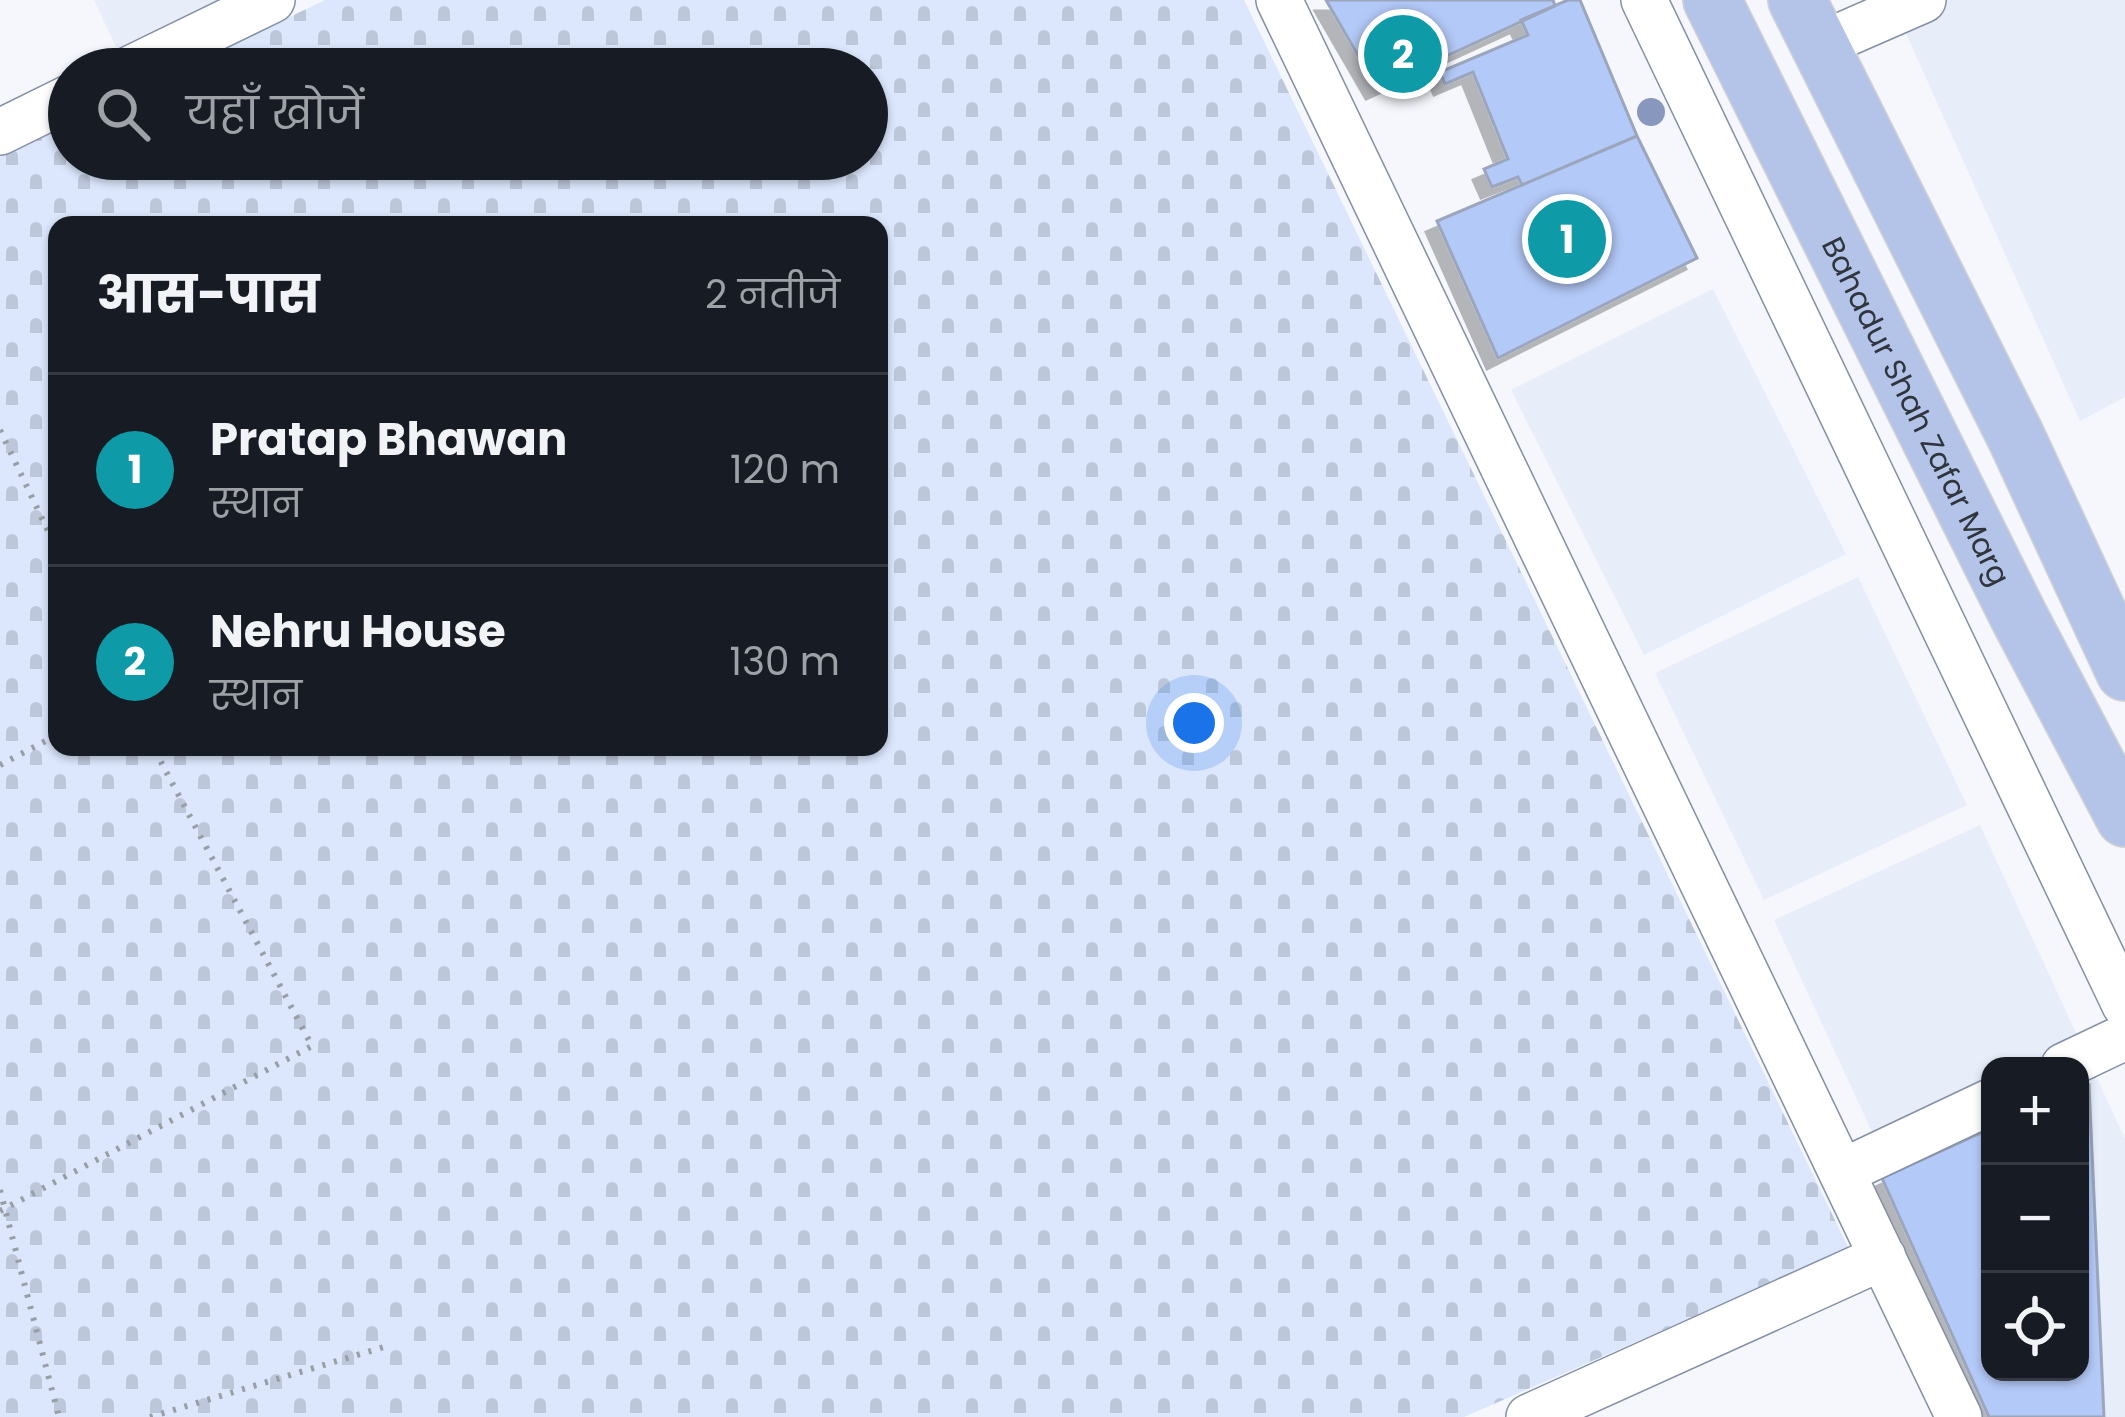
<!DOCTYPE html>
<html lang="hi">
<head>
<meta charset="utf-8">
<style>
  :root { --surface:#171b24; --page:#242831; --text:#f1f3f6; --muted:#9ea1a6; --line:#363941; --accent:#1a73e8 }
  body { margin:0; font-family:Poppins,"Noto Sans Devanagari",sans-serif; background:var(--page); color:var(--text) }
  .controls { position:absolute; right:36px; bottom:36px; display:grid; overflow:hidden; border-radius:24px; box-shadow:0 3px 9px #0004 }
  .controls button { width:108px; height:108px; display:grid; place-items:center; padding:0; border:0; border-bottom:3px solid var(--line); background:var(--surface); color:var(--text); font:60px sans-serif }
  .you { position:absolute; left:1194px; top:723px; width:42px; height:42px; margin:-30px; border:9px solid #fff; border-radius:50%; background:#1a73e8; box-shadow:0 0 0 18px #1a73e833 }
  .badge { display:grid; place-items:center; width:78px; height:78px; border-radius:50%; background:var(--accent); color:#fff; font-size:39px; font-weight:700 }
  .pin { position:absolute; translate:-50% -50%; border:6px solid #fff; box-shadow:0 3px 12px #0006 }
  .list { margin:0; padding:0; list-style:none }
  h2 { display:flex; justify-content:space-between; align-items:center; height:156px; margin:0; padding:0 48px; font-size:51px }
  h2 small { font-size:39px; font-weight:400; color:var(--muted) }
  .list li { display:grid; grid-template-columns:78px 1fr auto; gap:36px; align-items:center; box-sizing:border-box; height:192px; padding:0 48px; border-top:3px solid var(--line) }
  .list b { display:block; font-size:45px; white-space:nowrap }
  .list p { margin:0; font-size:39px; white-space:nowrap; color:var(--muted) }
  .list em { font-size:39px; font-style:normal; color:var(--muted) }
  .icon { flex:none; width:66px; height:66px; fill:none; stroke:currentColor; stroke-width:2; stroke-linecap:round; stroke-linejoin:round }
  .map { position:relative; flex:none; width:2125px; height:1417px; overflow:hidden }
  .search { position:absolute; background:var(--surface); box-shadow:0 3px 9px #0004; left:48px; top:48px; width:840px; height:132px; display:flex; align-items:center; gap:30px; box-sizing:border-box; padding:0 42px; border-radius:66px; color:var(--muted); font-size:45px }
  .panel { position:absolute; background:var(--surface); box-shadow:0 3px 9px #0004; left:48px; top:216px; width:840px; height:540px; border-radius:24px }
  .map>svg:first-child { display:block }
</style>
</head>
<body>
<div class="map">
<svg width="2125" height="1417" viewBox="0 0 2125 1417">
  <defs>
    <pattern id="cemetery-stones" width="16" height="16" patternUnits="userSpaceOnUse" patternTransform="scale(3)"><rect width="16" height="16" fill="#dce7fd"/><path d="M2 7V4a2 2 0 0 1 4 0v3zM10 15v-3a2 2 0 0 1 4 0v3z" fill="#bdc7da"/></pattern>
    <filter id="shadow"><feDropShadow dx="-11" dy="11" stdDeviation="0" flood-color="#0004"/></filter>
  </defs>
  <rect width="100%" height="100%" fill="#f5f7fc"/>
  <!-- built -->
  <path fill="#e7edf9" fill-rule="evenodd" d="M94,0h132l-109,49z
    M1891,0h234v397l-45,24z
    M1713,289l133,265 -202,101 -133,-265z
    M1858,577l109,228 -203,95 -109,-227z
    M1980,825l145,314v278h-121l-230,-497zM1990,1066h90v306h-90z"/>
  <!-- cemetery -->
  <path fill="url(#cemetery-stones)" fill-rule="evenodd" d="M325,0h919l605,1249 -385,168h-1464v-1260l69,-33v35h798v-90h-685zM57,225h822v522h-822z"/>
  <!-- building -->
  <path fill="#b3c9f7" stroke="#9ba6bc" stroke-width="3" filter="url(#shadow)" d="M1326,0h227l2,6 -178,82z
    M1568,0h12l57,136 -115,49 -4,-8 -26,10 -8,-18 24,-10 -35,-87 -28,12 -5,-12 88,-37 -7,-15z
    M1637,136l60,122 -199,100 -61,-137z
    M2089,1085l15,332h-115l-107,-239 108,-49v243h90v-283z"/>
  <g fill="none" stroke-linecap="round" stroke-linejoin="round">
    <!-- minor casing -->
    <g stroke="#848fa5" stroke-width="48">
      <path id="minor" d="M1279,0l680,1417
        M1644,0l481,1005
        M1820,45l103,-45
        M130,69l142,-69
        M0,132l69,-34
        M2064,1066l61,-29
        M1842,1172l148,-70
        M1529,1417l354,-160"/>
    </g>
    <!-- major casing -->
    <g stroke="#d1d2d4" stroke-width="60">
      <g id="major">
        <path id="s1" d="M1712,0l307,617 106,201"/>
        <path d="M1797,0l219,437 109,235"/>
      </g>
    </g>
    <!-- path -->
    <path stroke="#999da4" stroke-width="6" stroke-dasharray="3 9" stroke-linecap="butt" d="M0,430l57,120
      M0,765l57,-30
      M0,1190l59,227
      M0,1211l312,-165 -159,-299
      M150,1417l234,-70"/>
    <!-- minor -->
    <use href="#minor" stroke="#fff" stroke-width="45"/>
    <!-- major -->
    <use href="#major" stroke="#b3c4e8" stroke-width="57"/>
  </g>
  <!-- trees -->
  <circle fill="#8797be" cx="1651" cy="112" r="14"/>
  <g text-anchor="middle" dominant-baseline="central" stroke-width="9" stroke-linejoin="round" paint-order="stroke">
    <!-- street labels -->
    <g font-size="30" fill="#2f343d" stroke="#fff">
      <text stroke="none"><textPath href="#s1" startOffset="459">Bahadur Shah Zafar Marg</textPath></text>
    </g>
  </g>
</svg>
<div class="controls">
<button>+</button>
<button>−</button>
<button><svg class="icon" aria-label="locate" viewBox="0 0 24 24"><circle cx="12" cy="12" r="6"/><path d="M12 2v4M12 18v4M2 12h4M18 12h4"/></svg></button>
</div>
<div class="you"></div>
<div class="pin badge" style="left:1567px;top:239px;background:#0f9aa8">1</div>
<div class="pin badge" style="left:1403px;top:54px;background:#0f9aa8">2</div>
<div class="search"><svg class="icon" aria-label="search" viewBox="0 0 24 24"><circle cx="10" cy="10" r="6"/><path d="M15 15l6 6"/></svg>यहाँ खोजें</div>
<section class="panel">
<h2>आस-पास<small>2 नतीजे</small></h2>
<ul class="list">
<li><span class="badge" style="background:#0f9aa8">1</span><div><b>Pratap Bhawan</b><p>स्थान</p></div><em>120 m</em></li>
<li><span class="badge" style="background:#0f9aa8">2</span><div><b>Nehru House</b><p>स्थान</p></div><em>130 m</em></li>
</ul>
</section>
</div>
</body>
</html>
